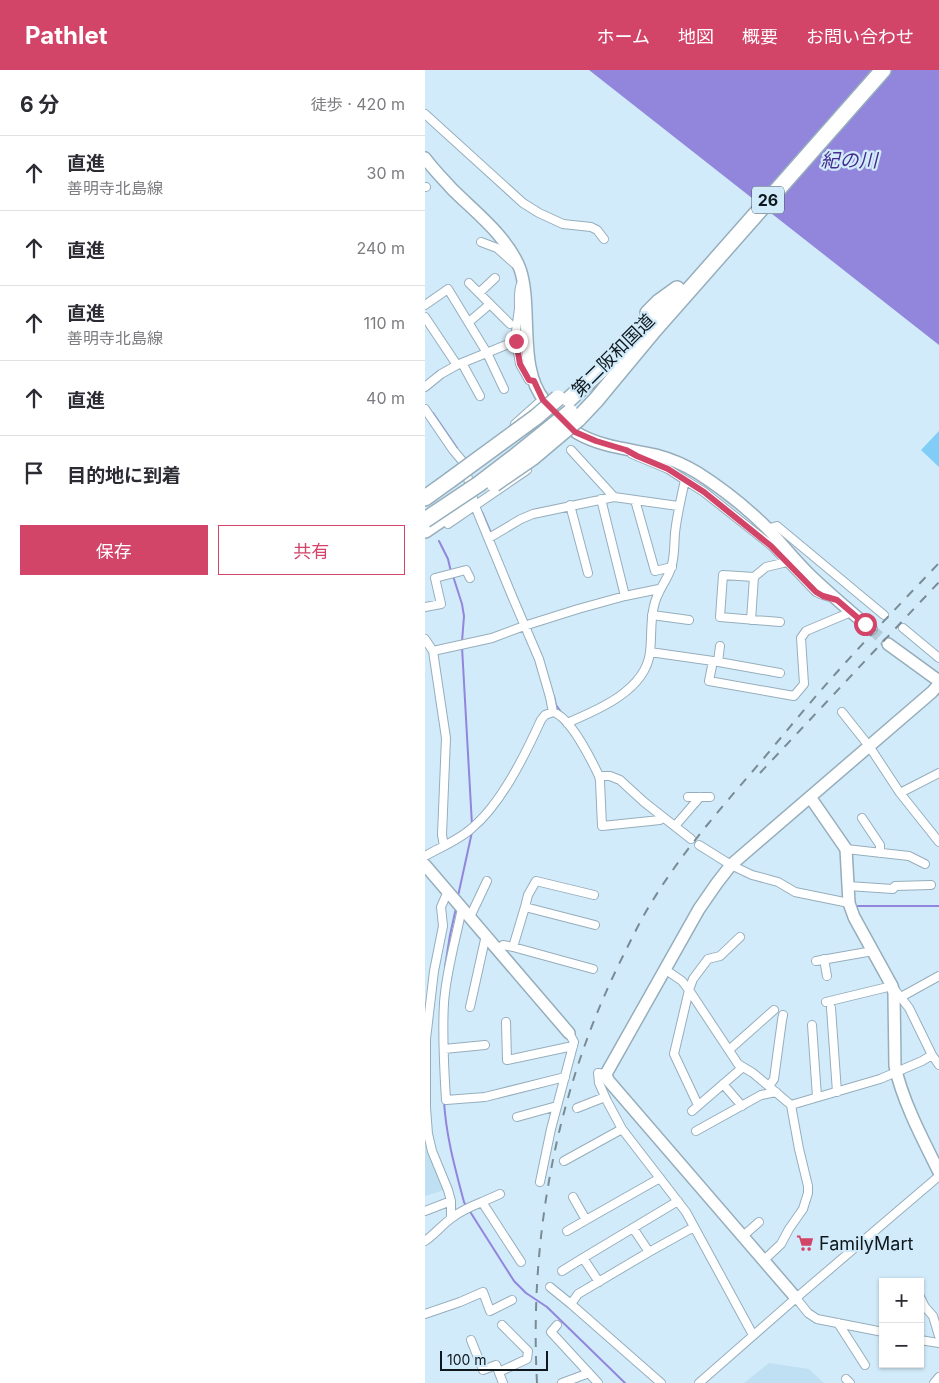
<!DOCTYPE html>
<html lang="ja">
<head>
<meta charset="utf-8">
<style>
  :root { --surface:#fff; --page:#f7f7f7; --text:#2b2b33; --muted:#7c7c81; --line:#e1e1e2; --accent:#d34469 }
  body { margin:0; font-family:Inter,"Noto Sans JP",sans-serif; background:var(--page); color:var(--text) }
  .controls { position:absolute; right:15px; bottom:15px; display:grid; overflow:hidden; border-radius:0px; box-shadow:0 1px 4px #0004 }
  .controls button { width:45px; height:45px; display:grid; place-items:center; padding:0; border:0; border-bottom:1px solid var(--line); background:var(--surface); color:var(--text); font:25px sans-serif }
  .scale { position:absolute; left:15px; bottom:12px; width:108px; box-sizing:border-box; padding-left:5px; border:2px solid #0f181d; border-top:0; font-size:14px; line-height:18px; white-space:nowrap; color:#0f181d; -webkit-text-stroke:4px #d2ebfa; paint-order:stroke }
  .stop { position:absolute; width:15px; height:15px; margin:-11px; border:4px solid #d34469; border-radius:50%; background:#fff }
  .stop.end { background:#d34469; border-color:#fff; box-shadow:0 1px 5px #0008 }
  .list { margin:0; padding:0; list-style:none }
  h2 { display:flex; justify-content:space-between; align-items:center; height:65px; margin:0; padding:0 20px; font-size:21px }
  h2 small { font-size:16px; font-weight:400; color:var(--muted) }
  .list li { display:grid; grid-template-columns:32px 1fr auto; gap:15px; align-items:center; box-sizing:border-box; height:75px; padding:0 20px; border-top:1px solid var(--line) }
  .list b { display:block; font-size:19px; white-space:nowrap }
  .list p { margin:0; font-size:16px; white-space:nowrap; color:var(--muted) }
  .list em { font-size:16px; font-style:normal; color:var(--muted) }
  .actions { display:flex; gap:10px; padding:15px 20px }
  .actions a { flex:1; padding:11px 0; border:1px solid var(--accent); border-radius:0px; text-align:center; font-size:18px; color:var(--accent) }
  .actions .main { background:var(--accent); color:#fff }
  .icon { flex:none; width:28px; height:28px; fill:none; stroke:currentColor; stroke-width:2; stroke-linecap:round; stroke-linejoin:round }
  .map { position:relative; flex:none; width:514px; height:1313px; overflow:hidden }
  header { display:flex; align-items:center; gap:30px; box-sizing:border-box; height:70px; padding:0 25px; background:var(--accent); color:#fff }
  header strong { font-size:24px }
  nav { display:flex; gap:28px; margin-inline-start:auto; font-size:18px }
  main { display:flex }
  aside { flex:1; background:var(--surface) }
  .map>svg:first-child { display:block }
</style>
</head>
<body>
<header>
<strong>Pathlet</strong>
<nav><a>ホーム</a><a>地図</a><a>概要</a><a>お問い合わせ</a></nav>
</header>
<main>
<aside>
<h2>6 分<small>徒歩 · 420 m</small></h2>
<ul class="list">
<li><svg class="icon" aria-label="ahead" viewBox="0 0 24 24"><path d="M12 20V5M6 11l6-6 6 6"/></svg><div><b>直進</b><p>善明寺北島線</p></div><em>30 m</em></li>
<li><svg class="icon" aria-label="ahead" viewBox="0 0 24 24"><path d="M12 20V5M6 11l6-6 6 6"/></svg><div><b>直進</b></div><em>240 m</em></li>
<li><svg class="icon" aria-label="ahead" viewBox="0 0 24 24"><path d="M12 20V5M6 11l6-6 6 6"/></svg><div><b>直進</b><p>善明寺北島線</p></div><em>110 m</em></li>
<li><svg class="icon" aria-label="ahead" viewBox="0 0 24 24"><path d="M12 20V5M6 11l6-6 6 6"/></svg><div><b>直進</b></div><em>40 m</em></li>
<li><svg class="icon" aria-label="arrive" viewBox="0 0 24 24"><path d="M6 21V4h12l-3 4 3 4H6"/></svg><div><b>目的地に到着</b></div></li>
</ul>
<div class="actions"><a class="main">保存</a><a>共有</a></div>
</aside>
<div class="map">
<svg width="514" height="1313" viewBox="0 0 514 1313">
  <rect width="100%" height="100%" fill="#d2ebfa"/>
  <!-- built -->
  <path fill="#bfdff2" d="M0,1062l4,19 15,39 -19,6z
    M344,1293l40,6 15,14h-80z"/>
  <!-- green -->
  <path fill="#81cdf7" d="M514,361v36l-18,-17z"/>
  <!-- water -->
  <path fill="#9186dc" d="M164,0h350v275z"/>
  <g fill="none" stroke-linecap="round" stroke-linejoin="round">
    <!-- stream -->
    <path stroke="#9186dc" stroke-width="2" d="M6,343h2l24,35
      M57,442l9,21
      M14,471l9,18 3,13
      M28,506l9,28 2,12 -2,26
      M37,577l10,178
      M129,626l2,9 5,7
      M33,826l14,-64
      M430,836h84
      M20,897l5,-32 6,-27
      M19,1031c2,35 11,67 20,101l2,4
      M44,1140l45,71 12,12 21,14 78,76"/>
    <!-- secondary-tunnel -->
    <path stroke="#b5cbd9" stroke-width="11" stroke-dasharray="11 5.5" stroke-linecap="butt" d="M446,559l17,15"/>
    <!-- street casing -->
    <g stroke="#96aebc" stroke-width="10">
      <path id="street" d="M0,44l98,89 16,10 24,11 28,3 6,3 7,9
        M0,117h1
        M56,172l16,6 18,16
        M44,213l21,21
        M54,223l16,-15
        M0,235l23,-16 39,64 17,36
        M0,247l32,48
        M44,252l21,-18 20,20
        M91,271c-1,-11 2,-22 3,-33 0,-8 -1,-17 2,-24
        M37,293l18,33
        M0,317l16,-13 16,-9 59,-24 4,23 9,16 4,1
        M0,339l28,41 11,13 11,43 37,90 27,63 11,38 3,15
        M90,354l28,-25
        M146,380l43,47
        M260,410l19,12 68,54 44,46 7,3 10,3
        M176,429l24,97
        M210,430l20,71 17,-4
        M145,435l18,68
        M23,454l79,-54
        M342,459l10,-3 107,89
        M64,468l32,-19 12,-5 81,-17 64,9
        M329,507l12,-10 21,-5
        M0,537l16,-3 -6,-26 31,-8 4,8
        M227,545l37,5
        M326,550l3,-43 -31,-2 -3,42 60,5
        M478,558l36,30
        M0,569l8,12 13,87 -4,97 2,11
        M8,581l59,-13 32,-12 54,-17 47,-13 34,-7
        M225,582l63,9
        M293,592l2,-16
        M355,603l-67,-12 -4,20 85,15 10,-12 -3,-46 5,-7 45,-19
        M417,642l27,34 31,47 39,49
        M142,653c31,-13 79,-33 83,-71 2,-16 0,-31 4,-46 3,-15 13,-25 17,-38 4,-11 3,-24 4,-35 2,-18 6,-35 10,-53l-17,-11 -36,-15
        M174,706l1,5 2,45 58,-6 3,-3
        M475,723l39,-20
        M263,727h22
        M437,748l18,27v8
        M250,756l25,-29
        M274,775l32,20 21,10 26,7 17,10 54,11
        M421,779l63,7 16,8
        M0,786c16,-9 34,-16 47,-28 29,-24 53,-73 69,-108l4,-5 8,-3c17,5 38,47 46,64h11l10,4 24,22 47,37
        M423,816l45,3 2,-3 36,-1
        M23,821l-7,16 2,19 -9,45 -8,68v69l2,26 4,17 16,39 3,11v16
        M100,837l3,-12 8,-14 58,14
        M37,838c-6,31 -16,63 -18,95 -2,33 0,65 2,97l39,-3 80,-20
        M45,847l17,-36
        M88,877l12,-40 70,18
        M73,879l5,-4 10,2 80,22
        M399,889l3,17
        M391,891l57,-10
        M241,900l16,11 7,9 49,74 15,9 38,32 8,44 9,37v7l-5,16 -14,20 -8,15 -17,16
        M476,927l38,-21
        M401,932l66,-16 17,22 23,47 7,10
        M45,937l16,-72
        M406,938l6,84
        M81,952l1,38 66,-14
        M387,955l5,72
        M19,979l41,-4
        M304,980l45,-40
        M181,1004l-8,-1 1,10 8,18 15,28 64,83 67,123
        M298,1014l19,22
        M344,1016l5,-7 8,-59 1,-5
        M273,1035l-24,-51 15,-64 4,-11 15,-20 12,-3 20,-19
        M366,1035l89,-26 42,-18 10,-6
        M152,1038l28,-11
        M267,1041l51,-44
        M92,1047l40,-11
        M271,1061l65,-36 15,-3
        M139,1091l58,-32
        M115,1112l11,-53 23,-87 -5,-9
        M75,1124l-18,8 39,60
        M0,1141l26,-10
        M161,1150l74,-42
        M208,1158l16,24 45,-25
        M142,1161l19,-11 -13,-23
        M318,1166l16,-14
        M0,1171c10,-7 18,-17 28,-24 9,-7 19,-11 29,-15
        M158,1188l95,-57
        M137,1201l21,-13 16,24
        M125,1217l21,17 7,-10 71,-42
        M495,1227l5,10 8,9 6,20
        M371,1228l12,15 9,6 66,13
        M146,1234l90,79
        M0,1244l35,-12 23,-10 7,19 22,-11
        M413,1253l27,42
        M132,1255l-6,7 47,51
        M46,1270l12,30 13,-5 7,18
        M495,1270l19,3
        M74,1302l28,-13 1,-8 -26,-26
        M421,1309l4,4
        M137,1313l27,-10
        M274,1313l97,-85 143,-122
        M509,1313l5,-6"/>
    </g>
    <!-- secondary casing -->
    <g stroke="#96aebc" stroke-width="14">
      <path id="secondary" d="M0,88c8,11 18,21 27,31 23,23 56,48 68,80 13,38 -3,100 25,132 7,8 23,26 32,32 24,14 52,16 79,22 15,4 29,10 42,18 25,16 49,35 70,56 15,16 28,33 44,48 19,18 39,35 59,52
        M463,574l51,37
        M385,727l36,52 3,54 5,14 38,69 2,7 1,73c7,34 28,74 44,106
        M0,795l144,168
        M371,1228l-188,-218 -2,-6 93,-165 18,-26 14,-18 201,-173 7,-8"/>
    </g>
    <!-- highway casing -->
    <g stroke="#96aebc" stroke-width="18">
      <path id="highway" d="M223,243l11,-11 18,-13
        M139,334l52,-48 43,-47
        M153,349l18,-19 58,-70 229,-260
        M0,428l25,-18
        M0,460l40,-27"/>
    </g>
    <!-- street -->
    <use href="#street" stroke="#fff" stroke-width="8"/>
    <!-- secondary -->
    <use href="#secondary" stroke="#fff" stroke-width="11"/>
    <!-- highway -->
    <use href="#highway" stroke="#fff" stroke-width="15"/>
    <!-- rail -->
    <path stroke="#798b95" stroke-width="2" stroke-dasharray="9 9" stroke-linecap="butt" d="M335,703l179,-191
      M112,1313c-8,-147 20,-297 87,-429 9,-18 18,-37 29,-54 30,-49 68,-92 105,-135 27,-32 53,-64 80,-94 33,-37 67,-72 101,-108"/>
    <!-- highway-bridge casing -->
    <g stroke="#96aebc" stroke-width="18" stroke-linecap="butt">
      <path id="highway-bridge" d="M25,410l86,-63 22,-19
        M69,414l39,-27 45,-38
        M0,450l54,-36 34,-26 57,-46"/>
    </g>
    <!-- highway-bridge -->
    <use href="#highway-bridge" stroke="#fff" stroke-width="15"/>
  </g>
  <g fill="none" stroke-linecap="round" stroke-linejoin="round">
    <!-- route -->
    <path stroke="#d34469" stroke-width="6" d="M91,271l4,23 9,16 5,1 9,19 32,32 21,9 30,9 11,6 31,13 36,23 67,54 45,46 7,4 14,4 28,24"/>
  </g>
  <!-- icons -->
  <defs>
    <g id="supermarket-bare" transform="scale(1.35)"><path d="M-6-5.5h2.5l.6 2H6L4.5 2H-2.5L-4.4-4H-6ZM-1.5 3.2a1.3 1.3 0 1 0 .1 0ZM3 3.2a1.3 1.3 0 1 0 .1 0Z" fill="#d34469" stroke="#d2ebfa" stroke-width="2.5" paint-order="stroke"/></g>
  </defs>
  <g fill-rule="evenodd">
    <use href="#supermarket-bare" x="380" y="1173"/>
  </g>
  <g text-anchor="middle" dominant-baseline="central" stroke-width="4.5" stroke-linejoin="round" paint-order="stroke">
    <!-- shield labels -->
    <rect fill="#d2ebfa" stroke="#4a575f" stroke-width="1" x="327" y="116.5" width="32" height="27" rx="4"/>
    <g font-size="16" font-weight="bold" fill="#0f181d">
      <text x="343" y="130">26</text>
    </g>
    <!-- street labels -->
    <g font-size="18" fill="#0f181d" stroke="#d2ebfa">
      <text transform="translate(188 285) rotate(-45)">第二阪和国道</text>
    </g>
    <!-- poi labels -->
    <g font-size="18" fill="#0f181d" stroke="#d2ebfa" text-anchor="start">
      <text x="394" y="1173">FamilyMart</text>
    </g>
    <!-- water labels -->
    <g font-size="19" font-style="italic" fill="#462d91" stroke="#d2ebfa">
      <text x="424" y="90">紀の川</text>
    </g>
  </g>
</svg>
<div class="controls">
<button>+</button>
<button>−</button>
</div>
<div class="scale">100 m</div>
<div class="stop" style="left:440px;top:554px"></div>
<div class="stop end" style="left:91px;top:271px"></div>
</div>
</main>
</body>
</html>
